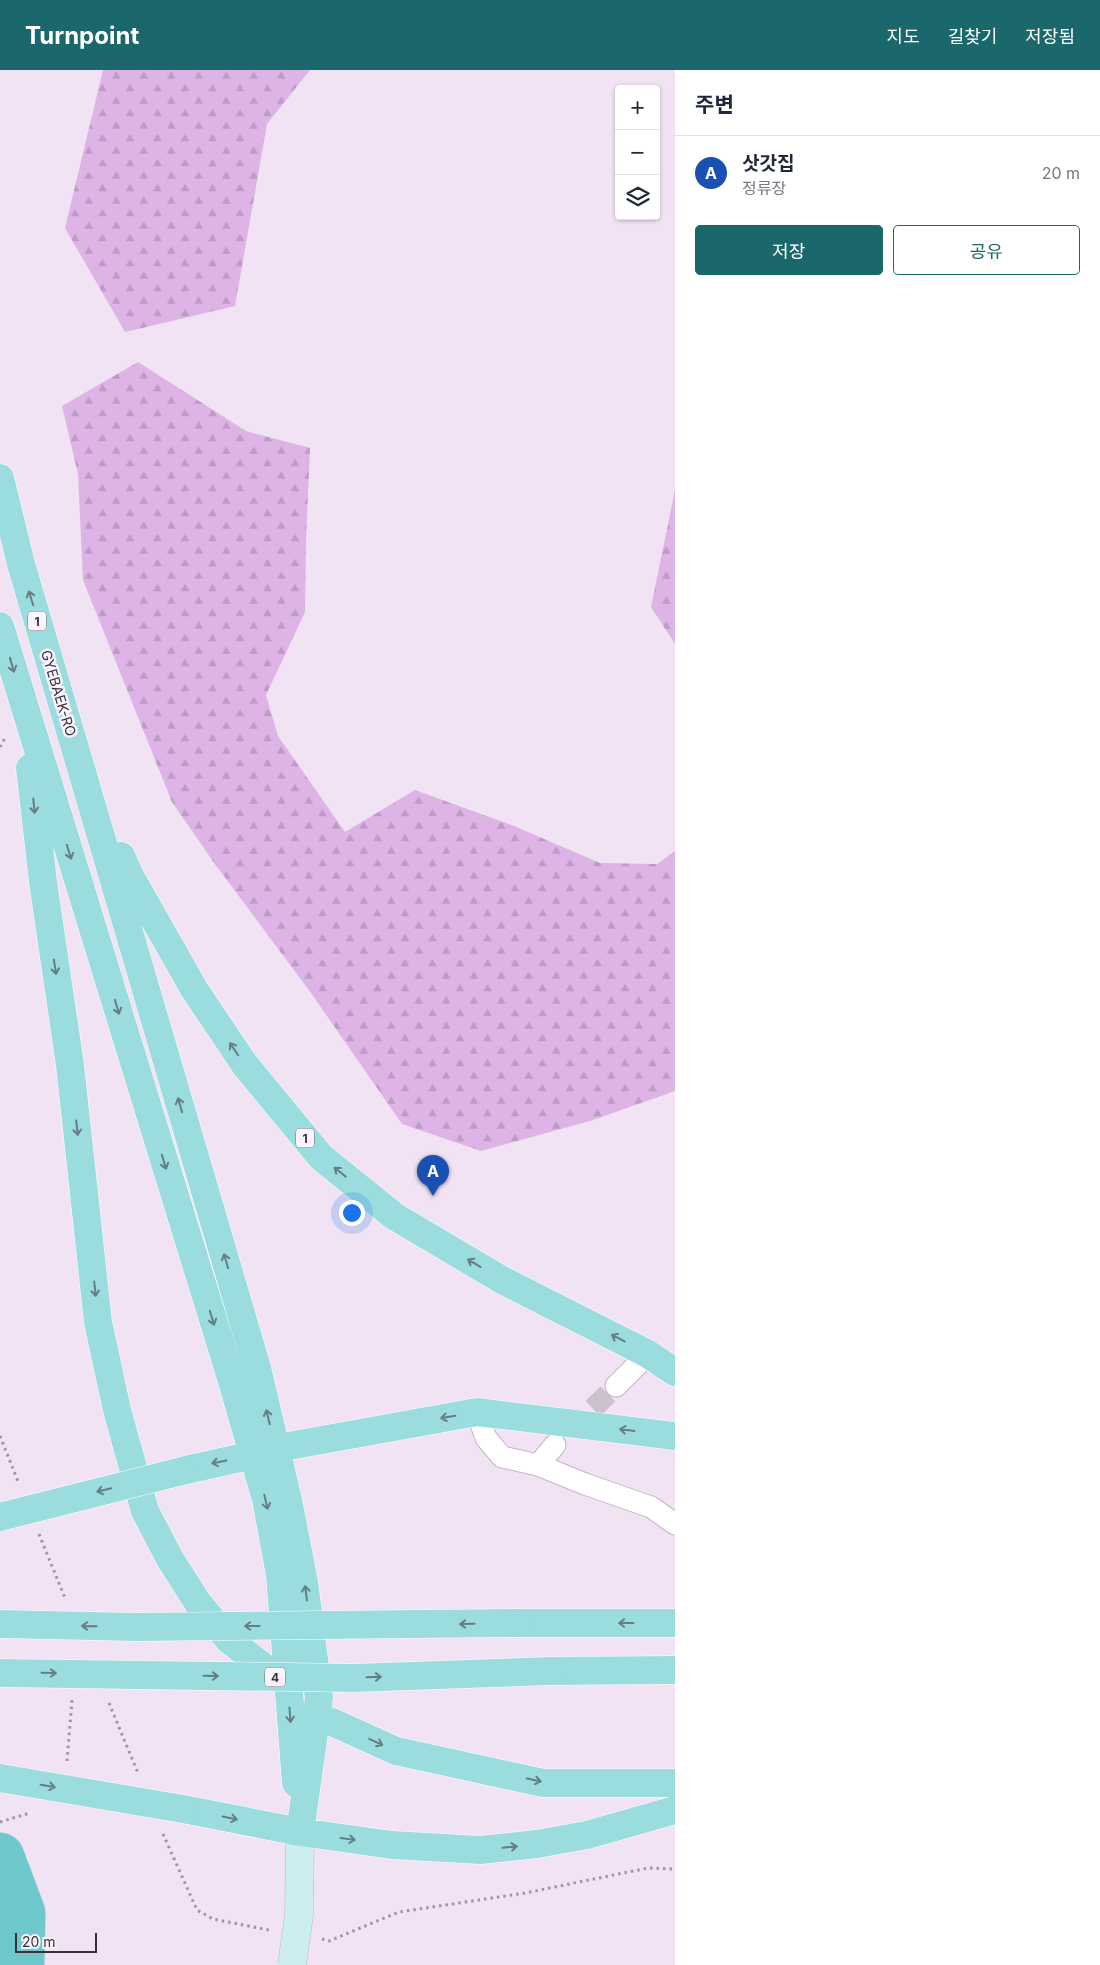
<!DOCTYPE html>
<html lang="ko">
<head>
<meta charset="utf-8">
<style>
  :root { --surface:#fff; --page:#f2f2f3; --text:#1f2937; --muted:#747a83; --line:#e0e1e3; --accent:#1b686c }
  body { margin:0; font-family:Inter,"Noto Sans KR",sans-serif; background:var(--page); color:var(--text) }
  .controls { position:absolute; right:15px; top:15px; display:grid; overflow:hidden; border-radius:5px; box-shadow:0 1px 4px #0004 }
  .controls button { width:45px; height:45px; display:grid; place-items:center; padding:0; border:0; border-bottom:1px solid var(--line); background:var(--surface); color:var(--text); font:25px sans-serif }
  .scale { position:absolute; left:15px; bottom:12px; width:82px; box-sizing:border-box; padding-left:5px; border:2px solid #373238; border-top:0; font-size:14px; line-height:18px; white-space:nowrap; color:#373238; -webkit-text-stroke:4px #fbf3fd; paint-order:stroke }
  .you { position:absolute; left:351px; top:1142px; width:18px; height:18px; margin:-12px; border:4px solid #fff; border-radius:50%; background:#1a73e8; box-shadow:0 0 0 8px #1a73e833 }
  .badge { display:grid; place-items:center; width:32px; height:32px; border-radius:50%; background:var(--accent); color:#fff; font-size:16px; font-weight:700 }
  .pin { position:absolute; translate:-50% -41px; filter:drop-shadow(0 1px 2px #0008) }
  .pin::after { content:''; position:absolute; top:26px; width:18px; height:15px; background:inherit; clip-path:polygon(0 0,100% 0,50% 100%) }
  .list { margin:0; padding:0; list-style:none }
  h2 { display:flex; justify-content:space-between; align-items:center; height:65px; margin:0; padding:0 20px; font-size:21px }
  h2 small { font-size:16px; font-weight:400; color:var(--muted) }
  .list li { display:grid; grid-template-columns:32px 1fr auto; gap:15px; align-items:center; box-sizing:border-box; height:75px; padding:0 20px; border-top:1px solid var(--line) }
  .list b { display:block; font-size:19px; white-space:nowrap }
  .list p { margin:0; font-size:16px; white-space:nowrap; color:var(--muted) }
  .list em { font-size:16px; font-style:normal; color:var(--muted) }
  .actions { display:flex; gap:10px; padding:15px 20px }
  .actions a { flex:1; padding:11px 0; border:1px solid var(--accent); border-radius:5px; text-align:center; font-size:18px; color:var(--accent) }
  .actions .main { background:var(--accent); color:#fff }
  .icon { flex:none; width:28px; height:28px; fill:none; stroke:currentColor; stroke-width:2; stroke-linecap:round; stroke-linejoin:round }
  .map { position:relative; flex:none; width:675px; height:1895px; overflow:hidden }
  header { display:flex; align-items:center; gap:30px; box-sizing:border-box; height:70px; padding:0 25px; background:var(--accent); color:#fff }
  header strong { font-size:24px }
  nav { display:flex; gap:28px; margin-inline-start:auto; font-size:18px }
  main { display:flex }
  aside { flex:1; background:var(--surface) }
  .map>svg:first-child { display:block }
</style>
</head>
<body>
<header>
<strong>Turnpoint</strong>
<nav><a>지도</a><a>길찾기</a><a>저장됨</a></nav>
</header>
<main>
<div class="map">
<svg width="675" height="1895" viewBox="0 0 675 1895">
  <defs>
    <pattern id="forest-firs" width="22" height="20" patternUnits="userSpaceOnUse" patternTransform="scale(1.25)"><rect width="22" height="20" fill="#ddb4e5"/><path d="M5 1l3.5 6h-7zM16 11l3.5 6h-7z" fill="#be9bc5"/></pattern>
  </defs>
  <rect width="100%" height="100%" fill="#f1e3f4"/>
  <!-- forest -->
  <path fill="url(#forest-firs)" d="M103,0h207l-43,54 -32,182 -110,26 -60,-104z
    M138,292l108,69 64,17 -4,93 -1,71 -39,83 12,41 67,96 70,-42 99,36 86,37 57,1 18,-13v240l-85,30 -109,30 -79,-27 -91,-131 -99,-133 -40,-58 -89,-222 -5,-106 -16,-68z
    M675,420v154l-24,-37z"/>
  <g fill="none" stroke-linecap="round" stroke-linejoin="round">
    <!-- river -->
    <path stroke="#6fc8cc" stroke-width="49" d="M0,1787l21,56 -1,52"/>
    <!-- street-tunnel -->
    <path stroke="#ccc0ce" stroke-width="21" stroke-dasharray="21 11" stroke-linecap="butt" d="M570,1361l46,-45"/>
    <!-- street casing -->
    <g stroke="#c2b5c5" stroke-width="23">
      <path id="street" d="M616,1316l32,-32
        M477,1342l9,26 16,19 36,8 47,19 66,23 24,17
        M538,1395l17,-20"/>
    </g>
    <!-- secondary casing -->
    <g stroke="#c2b5c5" stroke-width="29">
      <path id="secondary" d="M299,1845l1,-83"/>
    </g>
    <!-- primary casing -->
    <g stroke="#fff" stroke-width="29">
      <path id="primary" d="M0,408l21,86 236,804 31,132 16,82 15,116 -19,134
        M0,556l231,752 35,121 14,76 16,208
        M30,698l13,114 27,183 28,257 19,88 28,101 25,48 28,44 31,37 45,35
        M121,786l9,20 64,113 51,76 76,92 73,59 108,64 146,74 27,18
        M186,1400l67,-15 8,-4 216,-39 198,24
        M516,1553h159
        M550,1601l125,-1
        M332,1652l64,29 147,32h132
        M183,1739l117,23 92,13 88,5 57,-6 50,-9 88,-25"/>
    </g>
    <!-- path -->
    <path stroke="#9f95a1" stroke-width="3" stroke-dasharray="2.5 4" stroke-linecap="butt" d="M0,677l5,-9
      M0,1366l19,48
      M39,1464l26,64
      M109,1633l29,70
      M67,1691l5,-61
      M0,1752l30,-9
      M163,1764l34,76 16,9 56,11
      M322,1869l7,2 70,-29 126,-19 123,-25 27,1"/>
    <!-- street -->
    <use href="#street" stroke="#fff" stroke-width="21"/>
    <!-- secondary -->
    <use href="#secondary" stroke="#cdeeef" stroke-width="28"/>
    <!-- primary -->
    <use href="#primary" stroke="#9bdcdf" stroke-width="28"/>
    <!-- secondary-bridge casing -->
    <g stroke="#c2b5c5" stroke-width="29" stroke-linecap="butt">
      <path id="secondary-bridge" d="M292,1895l7,-50"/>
    </g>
    <!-- primary-bridge casing -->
    <g stroke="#fff" stroke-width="29" stroke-linecap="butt">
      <path id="primary-bridge" d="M0,1447l186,-47
        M0,1554l136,3 380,-4
        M0,1603l353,5 197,-7
        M0,1708l183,31"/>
    </g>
    <!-- secondary-bridge -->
    <use href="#secondary-bridge" stroke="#cdeeef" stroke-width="28"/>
    <!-- primary-bridge -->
    <use href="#primary-bridge" stroke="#9bdcdf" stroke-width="28"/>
  </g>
  <!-- one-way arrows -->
  <defs><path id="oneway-shaft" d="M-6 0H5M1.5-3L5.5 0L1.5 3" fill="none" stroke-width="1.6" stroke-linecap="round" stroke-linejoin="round" transform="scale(1.25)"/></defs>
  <g stroke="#647e83">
    <use href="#oneway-shaft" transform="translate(31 528) rotate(-107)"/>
    <use href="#oneway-shaft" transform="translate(12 595) rotate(74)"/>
    <use href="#oneway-shaft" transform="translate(34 736) rotate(84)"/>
    <use href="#oneway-shaft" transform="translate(69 782) rotate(73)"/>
    <use href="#oneway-shaft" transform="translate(55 897) rotate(81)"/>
    <use href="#oneway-shaft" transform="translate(117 937) rotate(73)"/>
    <use href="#oneway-shaft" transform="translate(234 979) rotate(-124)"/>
    <use href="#oneway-shaft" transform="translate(180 1035) rotate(-106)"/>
    <use href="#oneway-shaft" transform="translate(77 1058) rotate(84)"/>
    <use href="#oneway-shaft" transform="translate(164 1092) rotate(73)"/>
    <use href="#oneway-shaft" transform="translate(340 1102) rotate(-141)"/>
    <use href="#oneway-shaft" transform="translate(226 1191) rotate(-106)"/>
    <use href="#oneway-shaft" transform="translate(474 1193) rotate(-149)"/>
    <use href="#oneway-shaft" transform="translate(95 1219) rotate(84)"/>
    <use href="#oneway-shaft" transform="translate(212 1248) rotate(73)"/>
    <use href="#oneway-shaft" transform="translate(618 1268) rotate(-153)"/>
    <use href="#oneway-shaft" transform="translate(268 1347) rotate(-103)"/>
    <use href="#oneway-shaft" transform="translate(448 1347) rotate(170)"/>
    <use href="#oneway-shaft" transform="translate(627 1360) rotate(-173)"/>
    <use href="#oneway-shaft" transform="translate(219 1392) rotate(168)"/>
    <use href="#oneway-shaft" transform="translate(104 1420) rotate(166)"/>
    <use href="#oneway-shaft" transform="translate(266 1432) rotate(77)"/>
    <use href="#oneway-shaft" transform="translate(306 1523) rotate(-97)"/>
    <use href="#oneway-shaft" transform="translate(626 1553) rotate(180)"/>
    <use href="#oneway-shaft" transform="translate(467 1554) rotate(179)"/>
    <use href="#oneway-shaft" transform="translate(89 1556) rotate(-179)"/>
    <use href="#oneway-shaft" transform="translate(252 1556) rotate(180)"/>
    <use href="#oneway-shaft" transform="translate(49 1603) rotate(1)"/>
    <use href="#oneway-shaft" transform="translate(211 1606) rotate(1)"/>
    <use href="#oneway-shaft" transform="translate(374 1607) rotate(-2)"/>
    <use href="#oneway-shaft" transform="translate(290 1645) rotate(86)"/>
    <use href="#oneway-shaft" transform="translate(376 1672) rotate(25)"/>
    <use href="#oneway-shaft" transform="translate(534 1710) rotate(12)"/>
    <use href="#oneway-shaft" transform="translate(48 1716) rotate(10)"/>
    <use href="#oneway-shaft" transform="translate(230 1748) rotate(11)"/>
    <use href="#oneway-shaft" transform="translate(348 1769) rotate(8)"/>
    <use href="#oneway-shaft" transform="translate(510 1777) rotate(-6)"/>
  </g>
  <g text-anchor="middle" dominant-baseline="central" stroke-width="5" stroke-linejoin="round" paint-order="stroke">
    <!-- shield labels -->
    <g fill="#fbf3fd" stroke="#726c73" stroke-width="1">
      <rect x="28" y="541.5" width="18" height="19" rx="4"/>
      <rect x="296" y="1058.5" width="18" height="19" rx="4"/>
      <rect x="265" y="1597.5" width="20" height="19" rx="4"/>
    </g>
    <g font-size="12" font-weight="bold" fill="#373238">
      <text x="37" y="551">1</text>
      <text x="305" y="1068">1</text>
      <text x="275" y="1607">4</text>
    </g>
    <!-- street labels -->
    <g font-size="14" fill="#373238" stroke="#fbf3fd">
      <text transform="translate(59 623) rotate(73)">GYEBAEK-RO</text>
    </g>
  </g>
</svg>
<div class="controls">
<button>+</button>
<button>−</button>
<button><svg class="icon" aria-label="layers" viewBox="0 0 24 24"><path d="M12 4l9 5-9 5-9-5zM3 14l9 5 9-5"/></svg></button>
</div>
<div class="scale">20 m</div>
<div class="you"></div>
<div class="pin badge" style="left:433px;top:1126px;background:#1a4fb4">A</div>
</div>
<aside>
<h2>주변<small></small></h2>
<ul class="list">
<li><span class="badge" style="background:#1a4fb4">A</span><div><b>삿갓집</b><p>정류장</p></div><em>20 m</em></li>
</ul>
<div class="actions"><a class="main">저장</a><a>공유</a></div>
</aside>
</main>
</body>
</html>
